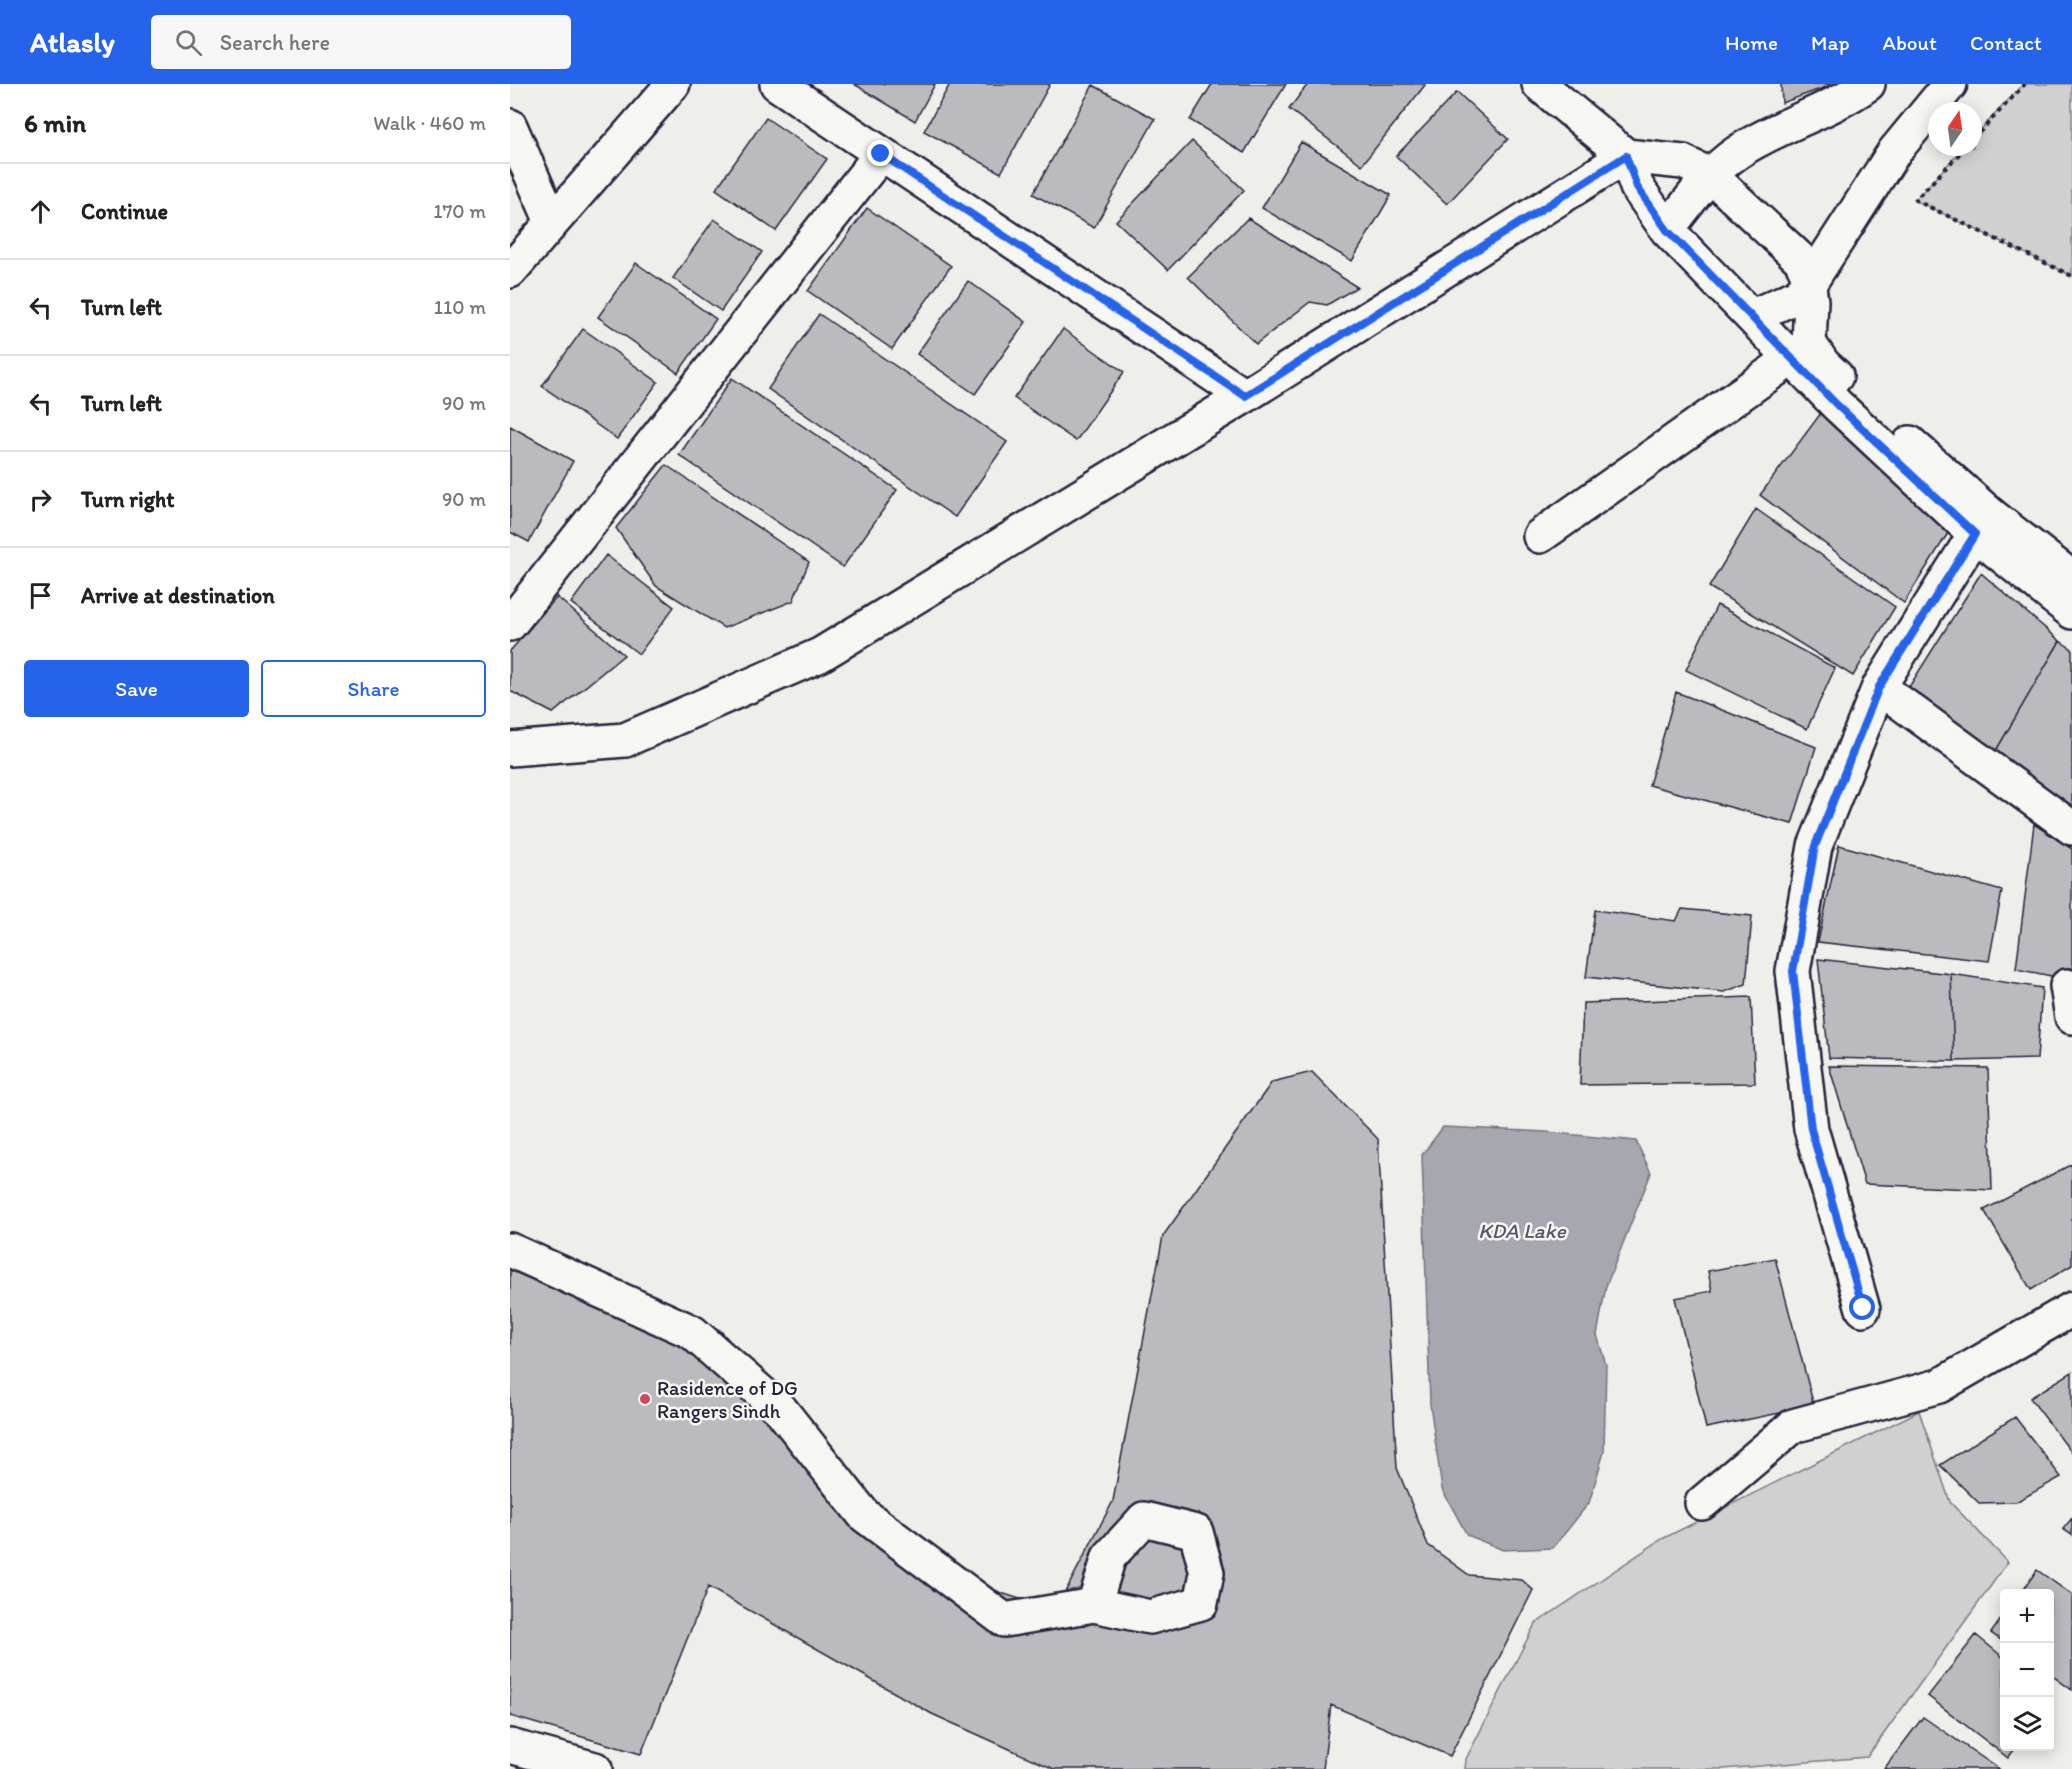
<!DOCTYPE html>
<html lang="en">
<head>
<meta charset="utf-8">
<style>
  :root { --surface:#fff; --page:#f6f6f6; --text:#222; --muted:#767676; --line:#e0e0e0; --accent:#2563eb }
  body { margin:0; font-family:Itim,sans-serif; background:var(--page); color:var(--text) }
  .controls { position:absolute; right:18px; bottom:18px; display:grid; overflow:hidden; border-radius:6px; box-shadow:0 3px 15px #0003 }
  .controls button { width:54px; height:54px; display:grid; place-items:center; padding:0; border:0; border-bottom:2px solid var(--line); background:var(--surface); color:var(--text); font:30px sans-serif }
  .compass { position:absolute; left:1418px; top:18px; width:54px; height:54px; border-radius:50%; background:var(--surface); box-shadow:0 3px 15px #0003; rotate:13deg }
  .stop { position:absolute; width:18px; height:18px; margin:-14px; border:4px solid #2563eb; border-radius:50%; background:#fff }
  .stop.end { background:#2563eb; border-color:#fff; box-shadow:0 2px 6px #0008 }
  .list { margin:0; padding:0; list-style:none }
  h2 { display:flex; justify-content:space-between; align-items:center; height:78px; margin:0; padding:0 24px; font-size:26px }
  h2 small { font-size:20px; font-weight:400; color:var(--muted) }
  .list li { display:grid; grid-template-columns:39px 1fr auto; gap:18px; align-items:center; box-sizing:border-box; height:96px; padding:0 24px; border-top:2px solid var(--line) }
  .list b { display:block; font-size:22px; white-space:nowrap }
  .list em { font-size:20px; font-style:normal; color:var(--muted) }
  .actions { display:flex; gap:12px; padding:18px 24px }
  .actions a { flex:1; padding:14px 0; border:2px solid var(--accent); border-radius:6px; text-align:center; font-size:21px; color:var(--accent) }
  .actions .main { background:var(--accent); color:#fff }
  .icon { flex:none; width:33px; height:33px; fill:none; stroke:currentColor; stroke-width:2; stroke-linecap:round; stroke-linejoin:round }
  .map { position:relative; flex:none; width:1562px; height:1685px; overflow:hidden }
  header { display:flex; align-items:center; gap:36px; box-sizing:border-box; height:84px; padding:0 30px; background:var(--accent); color:#fff }
  header strong { font-size:28px }
  nav { display:flex; gap:33px; margin-inline-start:auto; font-size:21px }
  .search { width:420px; height:54px; background:var(--page); display:flex; align-items:center; gap:15px; box-sizing:border-box; padding:0 21px; border-radius:6px; color:var(--muted); font-size:22px }
  main { display:flex }
  aside { flex:1; background:var(--surface) }
  .map>svg:first-child { display:block }
</style>
</head>
<body>
<header>
<strong>Atlasly</strong>
<div class="search"><svg class="icon" aria-label="search" viewBox="0 0 24 24"><circle cx="10" cy="10" r="6"/><path d="M15 15l6 6"/></svg>Search here</div>
<nav><a>Home</a><a>Map</a><a>About</a><a>Contact</a></nav>
</header>
<main>
<aside>
<h2>6 min<small>Walk · 460 m</small></h2>
<ul class="list">
<li><svg class="icon" aria-label="ahead" viewBox="0 0 24 24"><path d="M12 20V5M6 11l6-6 6 6"/></svg><div><b>Continue</b></div><em>170 m</em></li>
<li><svg class="icon" aria-label="left" viewBox="0 0 24 24"><path d="M17 20v-9H6M10 6l-5 5 5 5"/></svg><div><b>Turn left</b></div><em>110 m</em></li>
<li><svg class="icon" aria-label="left" viewBox="0 0 24 24"><path d="M17 20v-9H6M10 6l-5 5 5 5"/></svg><div><b>Turn left</b></div><em>90 m</em></li>
<li><svg class="icon" aria-label="right" viewBox="0 0 24 24"><path d="M7 20v-9h11M14 6l5 5-5 5"/></svg><div><b>Turn right</b></div><em>90 m</em></li>
<li><svg class="icon" aria-label="arrive" viewBox="0 0 24 24"><path d="M6 21V4h12l-3 4 3 4H6"/></svg><div><b>Arrive at destination</b></div></li>
</ul>
<div class="actions"><a class="main">Save</a><a>Share</a></div>
</aside>
<div class="map">
<svg width="1562" height="1685" viewBox="0 0 1562 1685">
  <rect width="100%" height="100%" fill="#eeeeeb"/>
  <filter id="ink" filterUnits="userSpaceOnUse"><feTurbulence type="fractalNoise" baseFrequency=".0167" numOctaves="2"/><feDisplacementMap in="SourceGraphic" scale="12" xChannelSelector="R" yChannelSelector="G"/><feConvolveMatrix kernelMatrix="1 2 1 2 8 2 1 2 1" color-interpolation-filters="sRGB"/></filter>
  <g filter="url(#ink)">
    <!-- green -->
    <path fill="#d0d0d1" stroke="#797986" stroke-width="1.5" d="M1513,0h49v192l-157,-76 49,-53h9v-9z
      M1409,1327l31,91 58,60 -141,195 -144,12h-258l1,-10 69,-135 127,-85z"/>
    <!-- water -->
    <path fill="#a7a7af" stroke="#727281" stroke-width="1.5" d="M933,1043l103,5 90,9 15,32 -45,113 -9,49 9,30 -2,87 -15,51 -36,45 -50,2 -36,-15 -25,-46 -12,-85 -8,-249z"/>
    <!-- building -->
    <path fill="#bbbbbf" stroke="#22223b" stroke-width="1.5" d="M344,0h81l-20,37z
      M440,0h100l-49,89 -77,-42z
      M702,0h74l-42,69 -54,-33z
      M798,0h116l1,1 -63,80 -73,-56z
      M1271,0h53l-52,19z
      M583,1l62,34 -61,109 -61,-34z
      M947,8l51,47 -61,65 -51,-48z
      M256,34l61,41 -51,72 -60,-42z
      M682,57l52,49 -76,80 -52,-49z
      M791,58l90,53 -39,66 -90,-53z
      M357,124l84,58 -59,83 -84,-58z
      M738,134l109,69 -30,18 -17,-3 -54,42 -68,-67z
      M204,135l48,33 -41,59 -48,-33z
      M126,179l80,56 -38,54 -80,-56z
      M458,197l58,41 -51,72 -58,-40z
      M309,230l188,128 -52,75 -187,-128z
      M73,245l75,53 -41,57 -75,-53z
      M553,245l61,43 -48,69 -62,-43z
      M222,294l165,112 -54,77 -164,-112z
      M1311,329l127,120 -44,70 -144,-108z
      M0,342l63,35 -44,81 -19,-10z
      M156,381l143,97 -16,39 -69,27 -68,-42 -40,-58z
      M1246,425l139,98 -42,69 -144,-89z
      M96,471l68,52 -35,47 -68,-51z
      M1471,489l79,68 -66,113 -85,-67z
      M47,513l67,58 -71,58 -43,-22v-40z
      M1207,521l118,63 -28,61 -121,-59z
      M1550,557l12,8v161l-78,-56z
      M1166,608l140,55 -24,77 -143,-39z
      M1524,740l38,25v131l-56,-11z
      M1329,761l163,46 -13,70 -171,-19z
      M1172,825l70,7 -6,68 -22,8 -138,-15 9,-67 81,11z
      M1308,875l133,15 3,87 -125,-3z
      M1441,890l91,14 -5,71 -83,2z
      M1241,913l4,86 -175,2 3,-82z
      M1319,982l159,2 4,122 -127,-6z
      M802,988l66,67 19,329 31,77 41,30 53,5 11,10 -83,166 -119,-51 -8,64h-269l-122,-55 -224,-127 -67,167 -131,-38v-481l210,95 162,184 69,53 50,26 32,10 29,-5 51,-97 50,-265 109,-154z
      M1562,1080v101l-41,25 -47,-80z
      M1265,1174l39,148 -108,22 -31,-130 37,-7 -4,-20z
      M1562,1288v81l-42,-55z
      M1505,1333l46,60 -45,25 -37,1 -39,-38z
      M1562,1434v17l-9,-6z
      M1527,1486l35,25v95l-22,-16v-80h-30z
      M1494,1531v27l-13,-9z
      M1466,1551l28,23v88h13l-9,12 -80,-62z
      M1413,1633l76,52h-115z"/>
    <g fill="none" stroke-linecap="round" stroke-linejoin="round">
      <!-- street casing -->
      <g stroke="#22223b" stroke-width="38">
        <path id="street" d="M267,0l468,312
          M0,42l42,96
          M1030,452l252,-178 17,-15
          M0,540l371,-470
          M1369,603l193,141
          M0,665l115,-9 195,-85 425,-259 381,-240
          M1557,902l5,31
          M0,1166l182,82 89,78 83,105 140,105 90,-15 56,12 51,-14 6,-30 -11,-41 -52,-13 -35,38 -15,48
          M1353,1225l-52,-180 -18,-158 22,-125 64,-159 96,-153 16,-19
          M1192,1419l91,-77 146,-40 133,-77"/>
      </g>
      <!-- secondary casing -->
      <g stroke="#22223b" stroke-width="38">
        <path id="secondary" d="M1029,0l87,72 11,31 30,43 170,175 138,129 97,78
          M1116,72l57,6 27,13 91,85 6,13 4,28 -2,42 14,21 13,12
          M1157,146c22,-28 41,-58 71,-78 40,-27 89,-39 130,-68
          M0,187l163,-187
          M1243,232l44,-20 12,-12 85,-132 56,-68
          M1400,359l81,72 81,63
          M0,1662l85,23"/>
      </g>
      <!-- path -->
      <path stroke="#22223b" stroke-width="4" stroke-dasharray="4.5 4.5" stroke-linecap="butt" d="M1463,55l52,-55
        M1456,63l-51,53 157,76"/>
      <!-- street -->
      <use href="#street" stroke="#f6f6f2" stroke-width="33"/>
      <!-- secondary -->
      <use href="#secondary" stroke="#f6f6f2" stroke-width="33"/>
    </g>
  </g>
  <g fill="none" stroke-linecap="round" stroke-linejoin="round" filter="url(#ink)">
    <!-- route -->
    <path stroke="#2563eb" stroke-width="8" d="M371,70l364,242 381,-240 11,31 30,43 170,175 138,129 -96,153 -64,159 -22,125 18,158 52,179"/>
  </g>
  <!-- markers -->
  <circle fill="#d1495b" stroke="#f6f6f2" stroke-width="2" cx="135" cy="1315" r="6"/>
  <g text-anchor="middle" dominant-baseline="central" stroke-width="5" stroke-linejoin="round" paint-order="stroke">
    <!-- poi labels -->
    <g font-size="20" fill="#22223b" stroke="#f6f6f2" text-anchor="start">
      <text x="147" y="1304">Rasidence of DG<tspan x="147" dy="23">Rangers Sindh</tspan></text>
    </g>
    <!-- water labels -->
    <g font-size="21" font-style="italic" fill="#575769" stroke="#f6f6f2">
      <text x="1012" y="1146">KDA Lake</text>
    </g>
  </g>
</svg>
<div class="controls">
<button>+</button>
<button>−</button>
<button><svg class="icon" aria-label="layers" viewBox="0 0 24 24"><path d="M12 4l9 5-9 5-9-5zM3 14l9 5 9-5"/></svg></button>
</div>
<svg class="compass" viewBox="-18 -18 36 36"><path d="M0-13l5 13h-10z" fill="#e53935"/><path d="M0 13l5-13h-10z" fill="#767676"/></svg>
<div class="stop" style="left:1353px;top:1224px"></div>
<div class="stop end" style="left:371px;top:70px"></div>
</div>
</main>
</body>
</html>
